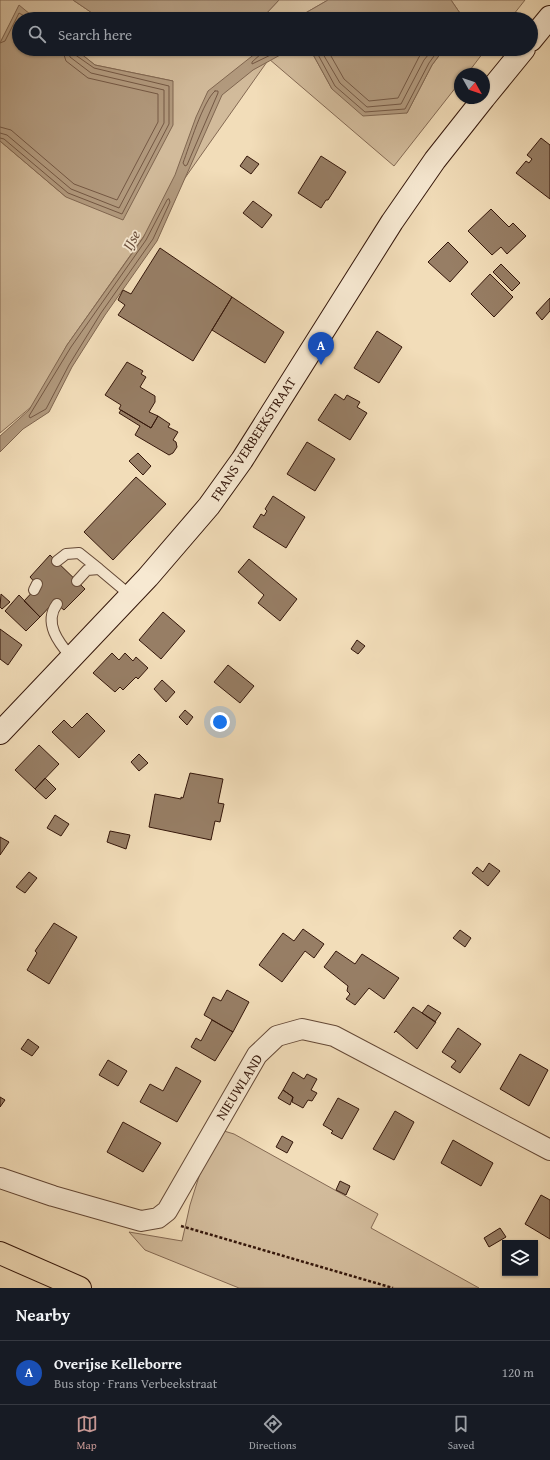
<!DOCTYPE html>
<html lang="en">
<head>
<meta charset="utf-8">
<style>
  :root { --surface:#171b24; --page:#242831; --text:#f1f3f6; --muted:#9ea1a6; --line:#363941; --accent:#c59692 }
  body { margin:0; font-family:"Gentium Book Plus",serif; background:var(--page); color:var(--text) }
  .controls { position:absolute; right:12px; bottom:12px; display:grid; overflow:hidden; border-radius:0px; box-shadow:0 1px 3px #0004 }
  .controls button { width:36px; height:36px; display:grid; place-items:center; padding:0; border:0; border-bottom:1px solid var(--line); background:var(--surface); color:var(--text); font:20px sans-serif }
  .compass { position:absolute; left:454px; top:68px; width:36px; height:36px; border-radius:50%; background:var(--surface); box-shadow:0 1px 3px #0004; rotate:130deg }
  .you { position:absolute; left:220px; top:722px; width:14px; height:14px; margin:-10px; border:3px solid #fff; border-radius:50%; background:#1a73e8; box-shadow:0 0 0 6px #1a73e833 }
  .badge { display:grid; place-items:center; width:26px; height:26px; border-radius:50%; background:var(--accent); color:#fff; font-size:13px; font-weight:700 }
  .pin { position:absolute; translate:-50% -33px; filter:drop-shadow(0 1px 2px #0008) }
  .pin::after { content:''; position:absolute; top:21px; width:14px; height:12px; background:inherit; clip-path:polygon(0 0,100% 0,50% 100%) }
  .list { margin:0; padding:0; list-style:none }
  h2 { display:flex; justify-content:space-between; align-items:center; height:52px; margin:0; padding:0 16px; font-size:17px }
  h2 small { font-size:13px; font-weight:400; color:var(--muted) }
  .list li { display:grid; grid-template-columns:26px 1fr auto; gap:12px; align-items:center; box-sizing:border-box; height:64px; padding:0 16px; border-top:1px solid var(--line) }
  .list b { display:block; font-size:15px; white-space:nowrap }
  .list p { margin:0; font-size:13px; white-space:nowrap; color:var(--muted) }
  .list em { font-size:13px; font-style:normal; color:var(--muted) }
  .icon { flex:none; width:22px; height:22px; fill:none; stroke:currentColor; stroke-width:2; stroke-linecap:round; stroke-linejoin:round }
  .map { position:relative; flex:none; width:550px; height:1288px; overflow:hidden }
  .search { position:absolute; background:var(--surface); box-shadow:0 1px 3px #0004; left:12px; right:12px; top:12px; height:44px; display:flex; align-items:center; gap:10px; box-sizing:border-box; padding:0 14px; border-radius:22px; color:var(--muted); font-size:15px }
  .sheet { height:116px; background:var(--surface) }
  nav { display:flex; justify-content:space-around; align-items:center; box-sizing:border-box; height:56px; border-top:1px solid var(--line); background:var(--surface); font-size:11px; color:var(--muted) }
  nav a { display:grid; justify-items:center; gap:2px }
  nav .on { color:var(--accent) }
  .map>svg:first-child { display:block }
</style>
</head>
<body>
<div class="map">
<svg width="550" height="1288" viewBox="0 0 550 1288">
  <rect width="100%" height="100%" fill="#f2ddb9"/>
  <filter id="stains"><feTurbulence type="fractalNoise" baseFrequency=".005" numOctaves="4"/><feColorMatrix values="0 0 0 0 .2 0 0 0 0 .09 0 0 0 0 .02 0 0 0 .5 -.17"/></filter>
  <radialGradient id="worn" r=".72"><stop offset=".6" stop-color="#630" stop-opacity="0"/><stop offset="1" stop-color="#630" stop-opacity=".3"/></radialGradient>
  <!-- green -->
  <path fill="#d2bb9b" stroke="#846953" d="M0,0h73l28,19h-65l-17,-13 -19,37z
    M279,0h49l-33,19h-38l6,-2z
    M451,0h74l-15,19h-46z
    M75,49h235l22,40 75,24 25,-48 12,-16h42l-19,25h-7v8l-66,84 -125,-107 -202,286 -30,57 -37,31v-292l66,56 107,-116 -78,-16z
    M224,1131l10,3 144,80 -7,14 108,60h-240l-94,-38 -16,-18 53,9 8,-36 12,-38z"/>
  <!-- water -->
  <path fill="#b29a7e" stroke="#806650" d="M73,0h206l-16,17 -6,2h-156z
    M328,0h123l13,19h-169z
    M19,5l17,14h-17v30h56l20,16 78,16v44l-50,95 -57,-23 -66,-56v-98z
    M261,49h30l-38,21 -31,25 -65,146 -52,74 -33,52 -23,45 -26,17 -23,23v-16l29,-26 38,-65 76,-107 32,-63 21,-58 12,-26z
    M310,49h134l-12,16 -25,48 -44,3 -31,-27z"/>
  <g fill="none" stroke-linecap="round" stroke-linejoin="round">
    <!-- shore -->
    <path stroke="#745844" stroke-width="1" d="M0,43l5,-2 14,-28 11,6
      M263,49l-1,4 -10,9v2l31,-15
      M315,49l20,37 30,26 40,-3 24,-46 10,-14
      M320,49l20,34 27,24 34,-3 23,-44 9,-11
      M327,49l17,30 25,22 29,-3 21,-41 6,-8
      M215,91h3v2l-31,72 -2,1 -2,-3c6,-16 20,-62 32,-72z
      M0,127l11,3 63,54 43,16 41,-78v-28l-70,-16 -22,-17 -4,-12
      M0,133l7,2 64,54 48,19 45,-85v-33l-73,-17 -21,-16 -2,-8
      M0,138l4,1 64,54 54,21 47,-90v-38l-75,-18 -20,-14 -1,-5
      M169,199l1,3 -17,37 -52,74 -32,52 -23,44 -16,9 -1,-2 42,-69 75,-107 21,-40z"/>
  </g>
  <!-- building -->
  <path fill="#977e65" stroke="#35170b" d="M541,138l9,7v54l-34,-26 10,-12 3,2 3,-4 -5,-4z
    M247,156l12,8 -8,10 -11,-8z
    M321,156l25,16 -18,28h-2l-5,8 -23,-15z
    M253,201l19,14 -10,13 -19,-15z
    M491,209l18,18 4,-4 13,13 -19,18 -6,-7 -9,8 -24,-24z
    M448,242l20,20 -18,20 -22,-20z
    M160,248l72,49 -39,64 -75,-46 7,-10 -7,-5 5,-10 8,4z
    M501,264l19,19 -8,8 -19,-19z
    M490,274l23,23 -19,20 -23,-23z
    M232,297l52,35 -19,31 -53,-33z
    M550,298v13l-8,9 -6,-7z
    M377,331l25,16 -23,36 -25,-15z
    M127,362l16,9 -2,3 5,3 -6,10 15,9v6l-6,10 9,4 -7,12 -32,-19 2,-4 -16,-10z
    M335,394l9,6 3,-5 13,7 -3,5 10,6 -17,27 -32,-20z
    M121,410l30,18 7,-12 12,8 -2,3 10,5 -5,8 3,2 1,5 -4,6 -4,2 -34,-20 5,-9 -21,-13z
    M307,442l28,17 -20,32 -28,-17z
    M138,453l13,13 -8,9 -14,-14z
    M136,477l30,27 -53,56 -29,-28z
    M273,496l32,21 -19,31 -33,-21 8,-13 3,2 3,-5 -2,-2z
    M50,555l35,34 -21,21 -10,-8 -14,15 -16,-16 14,-15 -8,-9z
    M249,559l48,40 -17,22 -22,-18 6,-8 -26,-23z
    M1,594l9,8 -8,7 -2,-2z
    M19,595l21,22 -14,14 -21,-20z
    M163,612l22,19 -24,28 -22,-19z
    M0,629l22,16 -14,20 -8,-6z
    M357,640l8,6 -7,8 -7,-5z
    M112,653l7,7 6,-7 8,8 3,-4 12,11 -10,11 -2,-2 -13,13 -3,-3 -5,5 -22,-19z
    M228,665l26,21 -14,17 -26,-21z
    M162,680l13,12 -9,10 -12,-13z
    M185,710l8,7 -6,8 -8,-8z
    M87,713l18,18 -26,27 -27,-26 12,-12 8,8z
    M39,745l20,19 -24,25 -20,-19z
    M139,754l9,9 -9,8 -8,-9z
    M190,773l33,6 -5,24 6,1 -4,18 -5,-1 -4,19 -62,-13 6,-33 26,5v-2l2,1z
    M45,778l11,11 -10,10 -11,-10z
    M55,815l14,9 -8,12 -14,-8z
    M110,831l20,4 -4,14 -19,-7z
    M0,837l9,5 -9,13z
    M489,863l11,8 -12,15 -16,-13 5,-6 6,5z
    M29,872l8,6 -12,15 -9,-6z
    M54,923l23,14 -28,47 -22,-14 10,-17 -2,-2z
    M303,929l21,15 -10,14 -9,-7 -23,31 -23,-17 24,-32 11,8z
    M460,930l11,8 -6,9 -12,-9z
    M336,951l19,13 7,-10 37,24 -15,21 -15,-11 -14,17 -9,-6 4,-5 -3,-3 1,-5 -24,-19z
    M227,990l22,12 -16,30 -29,-17 9,-18 8,4z
    M428,1005l13,8 -6,9 -13,-9z
    M413,1007l23,15 -19,27 -21,-18 -2,2z
    M212,1020l21,12 -18,29 -24,-14 5,-9 5,3z
    M458,1028l23,16 -21,29 -9,-6 5,-6 -14,-9z
    M28,1039l11,8 -7,9 -11,-7z
    M520,1054l28,16 -19,36 -29,-17z
    M108,1060l19,11 -9,15 -19,-11z
    M176,1067l25,14 -24,41 -37,-20 10,-18 13,7z
    M293,1072l11,7 3,-5 10,5 -6,11 6,3 -5,8 -4,-1 -5,8 -11,-6 1,-5 -10,-7z
    M283,1090l10,7 -3,8 -12,-7z
    M0,1097l5,3 -5,7z
    M338,1098l21,11 -17,30 -11,-6 2,-2 -10,-6z
    M395,1111l19,11 -20,38 -21,-11z
    M123,1122l38,21 -18,29 -36,-20z
    M282,1136l11,6 -6,11 -11,-6z
    M453,1140l40,23 -12,23 -40,-23z
    M340,1181l10,5 -4,9 -10,-5z
    M541,1195l9,5v39l-25,-15z
    M500,1228l6,9 -17,10 -5,-9z"/>
  <g fill="none" stroke-linecap="round" stroke-linejoin="round">
    <!-- lane casing -->
    <g stroke="#644836" stroke-width="12">
      <path id="lane" d="M57,561l9,-7 13,-1 20,16
        M77,581l10,-11 12,-1 31,26
        M34,590l3,-6
        M57,604c-14,19 2,39 14,53"/>
    </g>
    <!-- street casing -->
    <g stroke="#644836" stroke-width="22">
      <path id="street" d="M0,1178l53,18 88,25 17,-3 9,-7 90,-156 20,-19 25,-7 32,7 216,114"/>
    </g>
    <!-- secondary casing -->
    <g stroke="#35170b" stroke-width="24">
      <path id="secondary" d="M531,40l19,-23
        M484,98l40,-49
        M0,733l148,-156 61,-71 33,-46 150,-238 43,-62 49,-62"/>
    </g>
    <!-- highway casing -->
    <g stroke="#35170b" stroke-width="24">
      <path id="highway" d="M0,1253l80,35"/>
    </g>
    <!-- path -->
    <path stroke="#35170b" stroke-width="2.5" stroke-dasharray="3 2" stroke-linecap="butt" d="M181,1226l212,62"/>
    <!-- lane -->
    <use href="#lane" stroke="#f7e9d2" stroke-width="10"/>
    <!-- street -->
    <use href="#street" stroke="#f7e9d2" stroke-width="20"/>
    <!-- secondary -->
    <use href="#secondary" stroke="#f7e9d2" stroke-width="22"/>
    <!-- highway -->
    <use href="#highway" stroke="#f2ddb9" stroke-width="22"/>
  </g>
  <g text-anchor="middle" dominant-baseline="central" stroke-width="3.5" stroke-linejoin="round" paint-order="stroke">
    <!-- street labels -->
    <g font-size="14" fill="#35170b" stroke="#f7e9d2">
      <text transform="translate(253 439) rotate(-57)">FRANS VERBEEKSTRAAT</text>
      <text transform="translate(239 1087) rotate(-58)">NIEUWLAND</text>
    </g>
    <!-- water labels -->
    <g font-size="15" font-style="italic" fill="#674b39" stroke="#f7e9d2">
      <text transform="translate(131 240) rotate(-61)">IJse</text>
    </g>
  </g>
  <rect width="100%" height="100%" filter="url(#stains)"/>
  <rect width="100%" height="100%" fill="url(#worn)"/>
</svg>
<div class="controls">
<button><svg class="icon" aria-label="layers" viewBox="0 0 24 24"><path d="M12 4l9 5-9 5-9-5zM3 14l9 5 9-5"/></svg></button>
</div>
<svg class="compass" viewBox="-18 -18 36 36"><path d="M0-13l5 13h-10z" fill="#e53935"/><path d="M0 13l5-13h-10z" fill="#9ea1a6"/></svg>
<div class="you"></div>
<div class="pin badge" style="left:321px;top:365px;background:#1a4fb4">A</div>
<div class="search"><svg class="icon" aria-label="search" viewBox="0 0 24 24"><circle cx="10" cy="10" r="6"/><path d="M15 15l6 6"/></svg>Search here</div>
</div>
<section class="sheet">
<h2>Nearby<small></small></h2>
<ul class="list">
<li><span class="badge" style="background:#1a4fb4">A</span><div><b>Overijse Kelleborre</b><p>Bus stop · Frans Verbeekstraat</p></div><em>120 m</em></li>
</ul>
</section>
<nav>
<a class="on"><svg class="icon" aria-label="map" viewBox="0 0 24 24"><path d="M3 6l6-2 6 2 6-2v14l-6 2-6-2-6 2zM9 4v14M15 6v14"/></svg>Map</a>
<a><svg class="icon" aria-label="directions" viewBox="0 0 24 24"><path d="M12 3l9 9-9 9-9-9zM9 14v-3h6M13 9l2 2-2 2"/></svg>Directions</a>
<a><svg class="icon" aria-label="saved" viewBox="0 0 24 24"><path d="M7 4h10v16l-5-4-5 4z"/></svg>Saved</a>
</nav>
</body>
</html>
